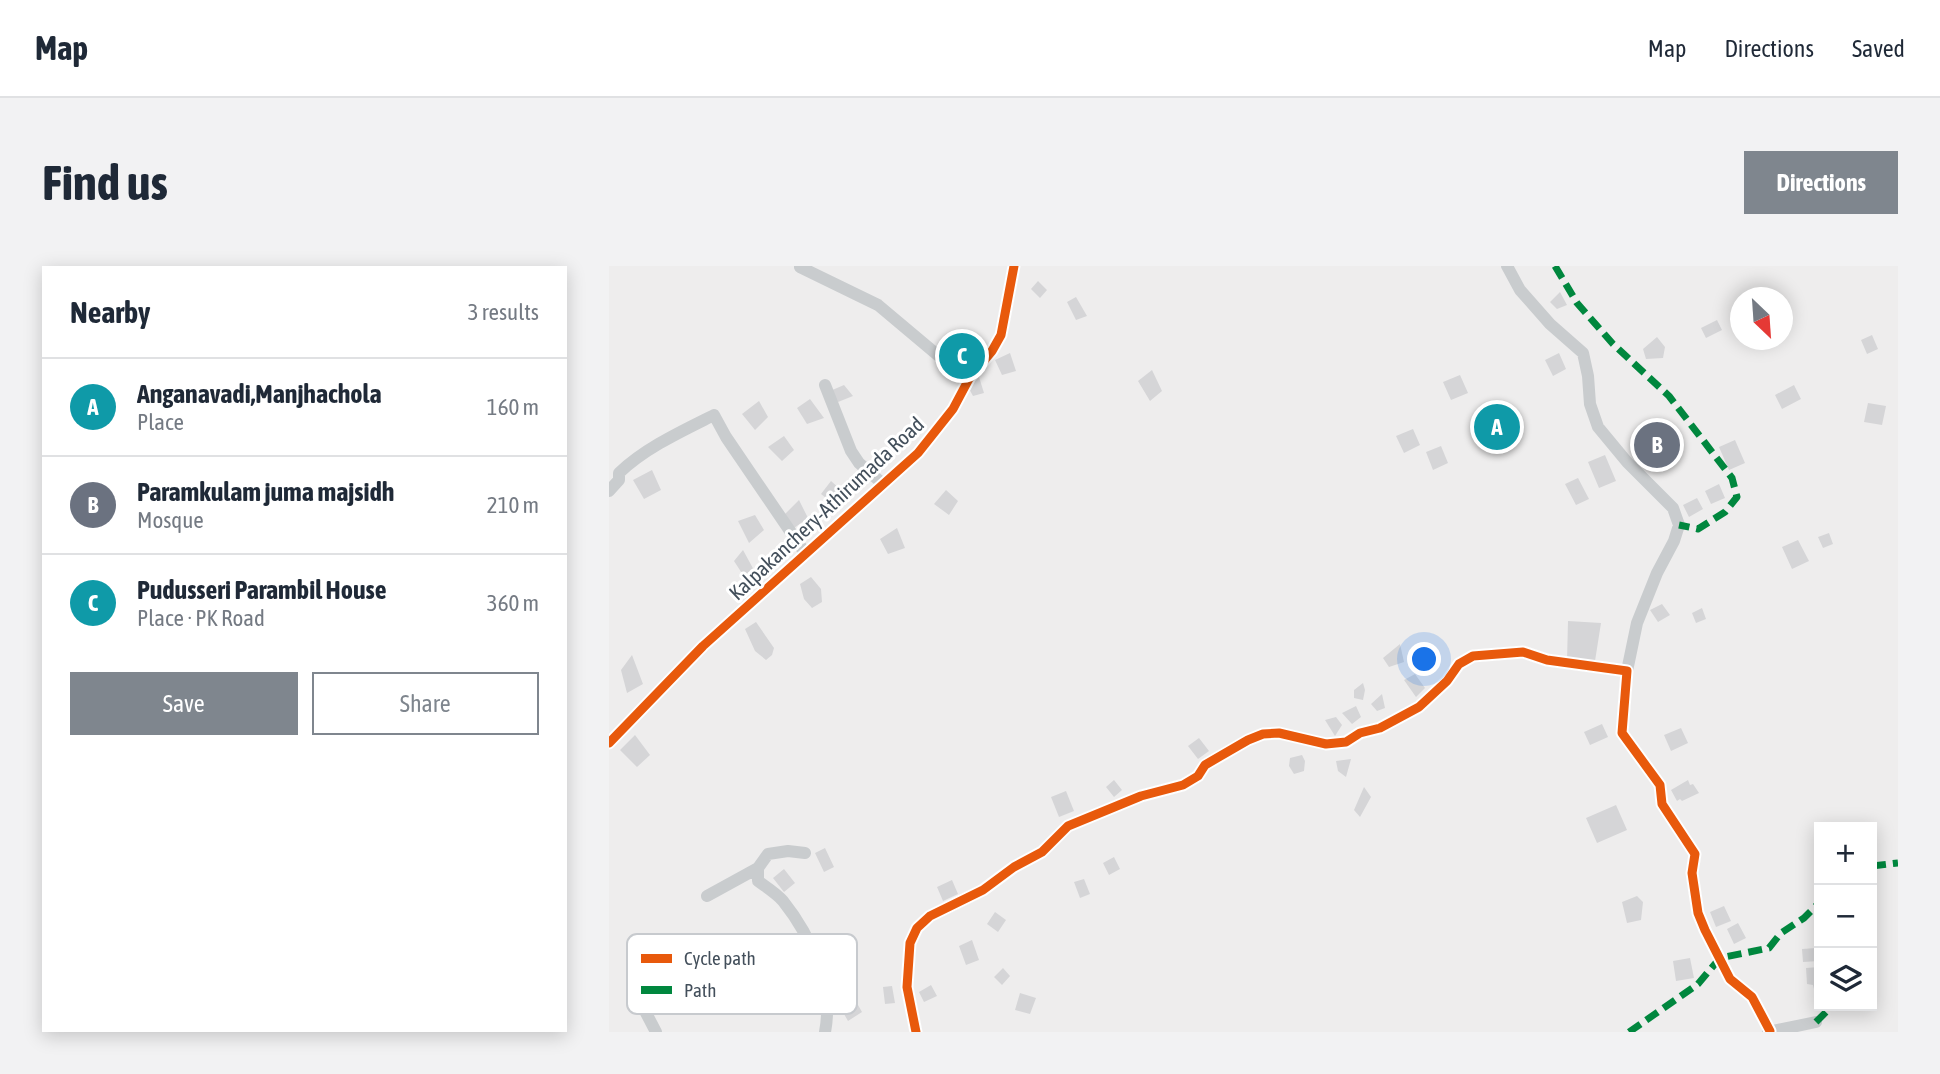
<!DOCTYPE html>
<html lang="en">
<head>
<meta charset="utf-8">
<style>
  :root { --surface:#fff; --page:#f2f2f3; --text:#1f2937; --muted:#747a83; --line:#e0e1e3; --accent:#7f868e }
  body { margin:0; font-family:"Asap Condensed",sans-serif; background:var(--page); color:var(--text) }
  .controls { position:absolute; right:21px; bottom:21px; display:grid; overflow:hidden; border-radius:0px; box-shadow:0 4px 18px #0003 }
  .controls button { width:63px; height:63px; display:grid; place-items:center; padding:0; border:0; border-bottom:2px solid var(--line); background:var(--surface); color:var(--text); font:35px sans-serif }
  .compass { position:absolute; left:1121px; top:21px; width:63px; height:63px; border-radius:50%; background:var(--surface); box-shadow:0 4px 18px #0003; rotate:155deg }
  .you { position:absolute; left:816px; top:394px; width:24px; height:24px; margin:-18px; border:5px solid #fff; border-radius:50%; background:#1a73e8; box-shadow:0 0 0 10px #1a73e833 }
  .badge { display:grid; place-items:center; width:46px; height:46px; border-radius:50%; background:var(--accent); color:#fff; font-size:23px; font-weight:700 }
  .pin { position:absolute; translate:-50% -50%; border:4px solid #fff; box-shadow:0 2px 7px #0006 }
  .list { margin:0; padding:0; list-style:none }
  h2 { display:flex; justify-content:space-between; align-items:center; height:91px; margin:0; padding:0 28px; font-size:30px }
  h2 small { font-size:23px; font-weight:400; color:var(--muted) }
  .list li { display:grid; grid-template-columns:46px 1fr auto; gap:21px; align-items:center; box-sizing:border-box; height:98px; padding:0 28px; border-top:2px solid var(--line) }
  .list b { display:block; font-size:26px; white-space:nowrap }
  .list p { margin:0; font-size:23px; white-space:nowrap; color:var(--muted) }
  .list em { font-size:23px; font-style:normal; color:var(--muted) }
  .actions { display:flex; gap:14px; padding:21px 28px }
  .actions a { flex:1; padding:16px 0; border:2px solid var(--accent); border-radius:0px; text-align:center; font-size:24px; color:var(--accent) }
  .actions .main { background:var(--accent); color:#fff }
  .icon { flex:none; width:38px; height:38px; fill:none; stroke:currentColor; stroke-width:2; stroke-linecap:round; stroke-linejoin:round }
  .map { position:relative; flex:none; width:1289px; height:766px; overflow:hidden; border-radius:0px }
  header { display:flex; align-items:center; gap:42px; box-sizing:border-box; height:98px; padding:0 35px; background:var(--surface); border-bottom:2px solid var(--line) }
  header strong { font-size:33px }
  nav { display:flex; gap:38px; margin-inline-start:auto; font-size:24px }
  .intro { display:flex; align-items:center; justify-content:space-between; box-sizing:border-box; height:168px; padding:0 42px }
  h1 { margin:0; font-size:49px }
  .button { padding:18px 32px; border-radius:0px; background:var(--accent); color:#fff; font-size:24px; font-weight:700 }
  main { display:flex; gap:42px; padding:0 42px }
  aside { flex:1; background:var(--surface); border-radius:0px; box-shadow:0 4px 18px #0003 }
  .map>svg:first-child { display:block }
</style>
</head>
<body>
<header>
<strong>Map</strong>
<nav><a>Map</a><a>Directions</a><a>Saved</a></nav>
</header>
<div class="intro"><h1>Find us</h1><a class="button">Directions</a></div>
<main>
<aside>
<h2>Nearby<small>3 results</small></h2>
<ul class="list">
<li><span class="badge" style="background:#0f9aa8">A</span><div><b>Anganavadi,Manjhachola</b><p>Place</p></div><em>160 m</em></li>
<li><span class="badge" style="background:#6b7280">B</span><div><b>Paramkulam juma majsidh</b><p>Mosque</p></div><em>210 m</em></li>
<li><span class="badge" style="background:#0f9aa8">C</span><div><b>Pudusseri Parambil House</b><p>Place · PK Road</p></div><em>360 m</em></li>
</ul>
<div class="actions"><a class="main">Save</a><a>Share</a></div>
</aside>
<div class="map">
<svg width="1289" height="766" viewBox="0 0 1289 766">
  <rect width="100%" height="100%" fill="#eeeded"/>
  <!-- building -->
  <path fill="#d5d5d7" d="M429,15l9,9 -7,8 -9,-9z
    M951,26l7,13 -10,4 -7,-7z
    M467,31l11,19 -11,4 -9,-18z
    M1108,54l5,10 -16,8 -5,-10z
    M1263,69l6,14 -11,5 -6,-14z
    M1048,71l8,10 -2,11 -17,1 -3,-10z
    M353,78l13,10 -13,14 -13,-9z
    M401,87l6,18 -14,4 -7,-15z
    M950,87l7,16 -13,7 -8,-16z
    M543,104l10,21 -12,10 -12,-20z
    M851,109l8,18 -17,7 -8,-18z
    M370,111l5,16 -11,3 -6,-11z
    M235,119l9,11 -15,6 -8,-11z
    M1185,119l7,14 -19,10 -7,-14z
    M201,133l14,19 -17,6 -10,-16z
    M150,135l9,16 -13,13 -13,-16z
    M1259,137l18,3 -4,19 -18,-3z
    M893,150l6,14 -15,7 -6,-13z
    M804,163l7,16 -16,8 -8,-17z
    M175,170l10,14 -12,11 -14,-14z
    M1126,174l10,23 -16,7 -10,-23z
    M832,180l7,17 -15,7 -7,-18z
    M996,189l11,26 -17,7 -11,-26z
    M43,204l9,20 -17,9 -11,-19z
    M969,212l11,21 -13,6 -11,-21z
    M222,215l9,8 -9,13 -10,-8z
    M1110,218l6,14 -14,6 -6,-13z
    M337,224l12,11 -9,14 -15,-11z
    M1088,232l6,11 -14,8 -6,-12z
    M190,234l9,18 -14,10 -9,-14z
    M146,249l9,15 -15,13 -11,-22z
    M288,262l8,20 -17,6 -8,-15z
    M1220,267l4,11 -10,4 -5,-11z
    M1189,274l11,21 -17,8 -10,-22z
    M134,284l12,22 -10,6 -11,-17z
    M202,311l10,12 1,13 -10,6 -8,-9 -4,-15z
    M1053,338l8,11 -12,7 -8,-12z
    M1093,342l4,11 -10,4 -4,-10z
    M959,355l33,2 -6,38h-28z
    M147,356l18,26 -2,7 -6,5 -11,-9 -10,-22z
    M791,378l4,18 -15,5 -6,-9z
    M23,389l11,29 -16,9 -6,-23z
    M806,408l10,14 -9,9 -12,-17z
    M754,417l2,7 -2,10 -9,-2v-8z
    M773,428l3,14 -8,3 -6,-7z
    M747,440l5,11 -9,7 -10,-11z
    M727,451l6,8 -7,11 -10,-16z
    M993,458l6,13 -18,8 -6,-13z
    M1072,462l7,15 -17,8 -7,-16z
    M26,469l15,20 -13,12 -17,-17z
    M590,472l10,13 -11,8 -10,-13z
    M693,489l3,6 -1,10 -10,3 -5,-8 1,-8z
    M742,493l-5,18 -8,-6 -2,-10z
    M505,514l8,10 -8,7 -8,-10z
    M1079,514l2,5 3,-1 6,9 -17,8 -2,-2 -3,2 -6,-11z
    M755,521l7,10 -11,20 -6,-7z
    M457,525l8,20 -15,6 -8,-20z
    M1007,539l11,25 -30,13 -11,-25z
    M216,582l9,19 -10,5 -9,-19z
    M505,591l6,12 -11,6 -6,-12z
    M175,603l11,14 -11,9 -11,-14z
    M475,613l6,15 -10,4 -6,-16z
    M343,614l6,14 -15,7 -6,-14z
    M1028,630l6,6 -2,18 -14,3 -5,-21z
    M1115,640l7,15 -15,6 -6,-15z
    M386,646l11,8 -8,12 -11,-8z
    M1129,657l8,15 -12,6 -7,-15z
    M363,674l7,20 -13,5 -7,-19z
    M1207,682l3,1v12l-16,1 -1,-13z
    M1081,692l4,20 -18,3 -3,-20z
    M1210,701v20l-5,2 -1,-4 -6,-1 -1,-16z
    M394,702l7,8 -8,9 -8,-8z
    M322,719l6,11 -13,6 -5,-10z
    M283,720l3,17 -10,1 -2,-17z
    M411,727l16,5 -6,16 -15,-4z
    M245,732l8,14 -14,9 -8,-14z"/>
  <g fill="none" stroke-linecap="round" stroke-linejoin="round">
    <!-- minor -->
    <path stroke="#c9ccce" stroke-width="12" d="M898,0l13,24 30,34 33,29 5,23 2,28 8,23 29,35 46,46 6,17 -5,16 -17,32 -20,50 -10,48
      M191,1l78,38 75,63 17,9
      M216,119l26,66 8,12 24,21
      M0,225l10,-11v-7c26,-25 63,-42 95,-58l12,22 79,116
      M0,477l94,-97 215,-193 35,-44 17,-32 22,-26 9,-16 13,-69
      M196,587l-17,-2 -20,3 -10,14v13c8,6 18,12 25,20 28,35 51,86 42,131
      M98,630l51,-28
      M35,743l12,23
      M307,766l-9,-45 3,-44 7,-15 13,-12 53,-26 31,-23 28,-15 26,-26 73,-30 42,-11 15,-9 7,-11 43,-25 15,-6 16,-1 47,11 20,-2 14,-9 20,-5 39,-21 28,-26 12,-17 14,-8 50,-4 24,8 80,11 -5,62 38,52 2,19 33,50 -3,19 6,40 7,17 25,49 22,18 18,34
      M1159,766l48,-10"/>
    <!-- quiet -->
    <path stroke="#00873e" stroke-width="7" stroke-dasharray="14 7" stroke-linecap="butt" d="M946,0l22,37 36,41 56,52 63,82 5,19 -12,15 -27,17 -19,-4
      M1263,600l26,-3
      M1207,756l16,-16
      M1020,766l69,-48 22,-26 49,-10 12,-15 23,-15 15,-15"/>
    <!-- cycleway casing -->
    <g stroke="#fff" stroke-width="13">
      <path id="cycleway" d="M0,477l94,-97 215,-193 35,-44 17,-32 22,-26 9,-16 13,-69
        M307,766l-9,-45 3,-44 7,-15 13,-12 53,-26 31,-23 28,-15 26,-26 73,-30 42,-11 15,-9 7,-11 43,-25 15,-6 16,-1 47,11 20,-2 14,-9 20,-5 39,-21 28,-26 12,-17 14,-8 50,-4 24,8 80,11 -5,62 38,52 2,19 33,50 -3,19 6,40 7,17 25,49 22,18 18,34"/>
    </g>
    <!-- cycleway -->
    <use href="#cycleway" stroke="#e8590c" stroke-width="9"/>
  </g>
  <g text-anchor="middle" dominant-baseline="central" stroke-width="6" stroke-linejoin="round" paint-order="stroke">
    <!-- street labels -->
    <g font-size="21" fill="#434f5b" stroke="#fff">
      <text transform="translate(217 242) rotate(-43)">Kalpakanchery-Athirumada Road</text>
    </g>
  </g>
  <!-- legend -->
  <rect x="18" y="668" width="230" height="80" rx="10" fill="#fff" stroke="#c7cace" stroke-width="2"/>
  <rect x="32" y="688" width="31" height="9" fill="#e8590c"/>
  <rect x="32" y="720" width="31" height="8" fill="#00873e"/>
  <g font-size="19" fill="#434f5b">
    <text x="75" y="699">Cycle path</text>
    <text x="75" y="731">Path</text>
  </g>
</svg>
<div class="controls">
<button>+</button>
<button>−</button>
<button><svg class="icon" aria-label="layers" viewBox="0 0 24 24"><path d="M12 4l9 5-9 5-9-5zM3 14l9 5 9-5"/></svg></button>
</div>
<svg class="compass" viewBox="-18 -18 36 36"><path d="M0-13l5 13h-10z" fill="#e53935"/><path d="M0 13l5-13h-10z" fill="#747a83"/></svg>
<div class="you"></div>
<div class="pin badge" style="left:888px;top:161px;background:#0f9aa8">A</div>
<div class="pin badge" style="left:1048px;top:179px;background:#6b7280">B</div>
<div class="pin badge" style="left:353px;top:90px;background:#0f9aa8">C</div>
</div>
</main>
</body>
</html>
